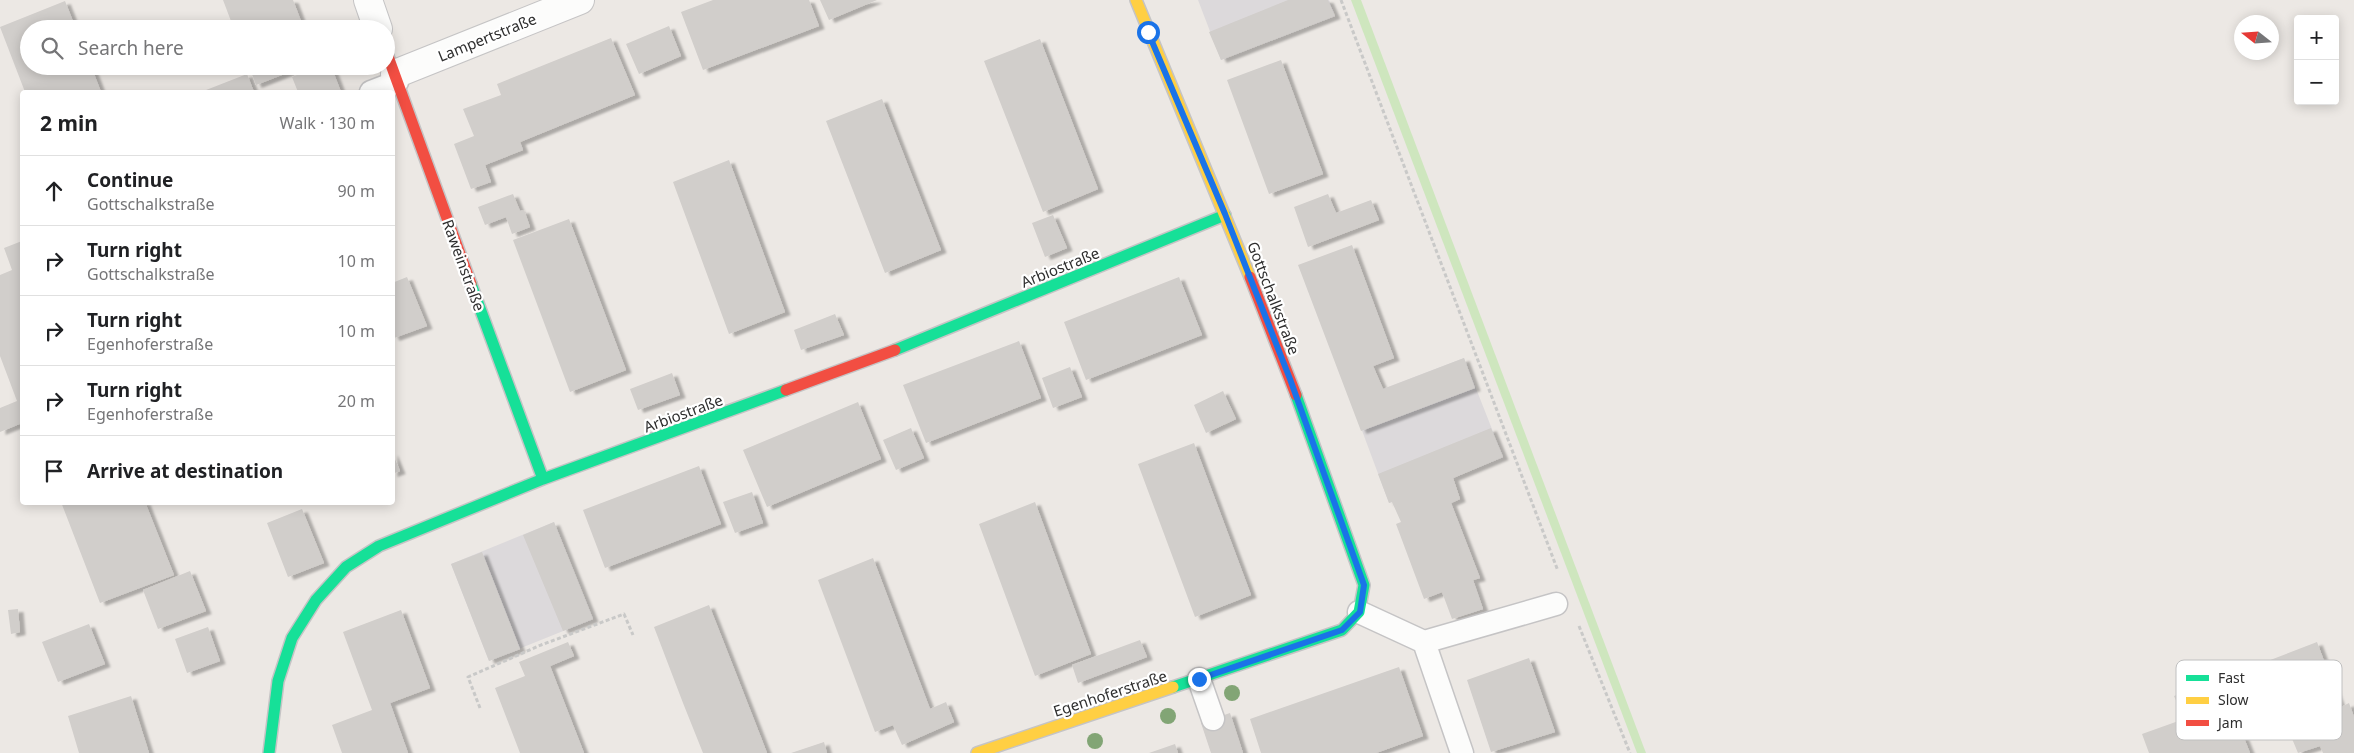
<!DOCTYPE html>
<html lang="en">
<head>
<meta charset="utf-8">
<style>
  :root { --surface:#fff; --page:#f2f2f2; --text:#202124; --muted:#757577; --line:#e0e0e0 }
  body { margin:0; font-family:"Noto Sans",sans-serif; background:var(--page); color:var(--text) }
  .controls { position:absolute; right:15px; top:15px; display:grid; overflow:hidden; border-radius:5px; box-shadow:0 2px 12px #0003 }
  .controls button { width:45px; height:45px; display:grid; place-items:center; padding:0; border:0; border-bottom:1px solid var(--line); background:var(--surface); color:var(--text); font:25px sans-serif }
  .compass { position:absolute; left:2234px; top:15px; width:45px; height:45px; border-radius:50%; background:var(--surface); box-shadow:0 2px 12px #0003; rotate:287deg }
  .stop { position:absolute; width:15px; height:15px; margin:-11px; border:4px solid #1a73e8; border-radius:50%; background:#fff }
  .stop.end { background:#1a73e8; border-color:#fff; box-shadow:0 1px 5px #0008 }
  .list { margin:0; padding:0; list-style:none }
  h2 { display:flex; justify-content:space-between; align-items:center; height:65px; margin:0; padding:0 20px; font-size:21px }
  h2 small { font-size:16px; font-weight:400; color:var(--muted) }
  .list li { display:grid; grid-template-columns:32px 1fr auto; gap:15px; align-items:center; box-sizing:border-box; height:70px; padding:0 20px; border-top:1px solid var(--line) }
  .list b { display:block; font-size:19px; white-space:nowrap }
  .list p { margin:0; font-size:16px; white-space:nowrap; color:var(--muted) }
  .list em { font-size:16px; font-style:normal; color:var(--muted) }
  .icon { flex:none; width:28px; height:28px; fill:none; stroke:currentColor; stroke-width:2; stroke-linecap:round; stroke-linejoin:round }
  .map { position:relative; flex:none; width:2354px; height:753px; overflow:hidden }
  .search { position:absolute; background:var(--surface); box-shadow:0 2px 12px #0003; left:20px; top:20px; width:375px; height:55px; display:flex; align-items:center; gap:12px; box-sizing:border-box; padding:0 18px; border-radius:28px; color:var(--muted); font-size:19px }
  .panel { position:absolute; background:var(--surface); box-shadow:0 2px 12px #0003; left:20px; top:90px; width:375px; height:415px; border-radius:5px }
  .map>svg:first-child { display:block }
</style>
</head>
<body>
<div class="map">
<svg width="2354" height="753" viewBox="0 0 2354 753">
  <defs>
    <filter id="shadow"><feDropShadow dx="5.5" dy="3" stdDeviation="1" flood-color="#0004"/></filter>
  </defs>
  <rect width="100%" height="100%" fill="#ece8e4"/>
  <!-- industrial -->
  <path fill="#dcd9db" d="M1198,0h131l6,16 -114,44z
    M1464,358l39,99 -114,46 -38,-102z
    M554,522l39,97 -104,42 -38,-97z"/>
  <!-- green -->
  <path fill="#cee6be" d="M1351,0h10l285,753h-9z"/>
  <!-- building -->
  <path fill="#d1cecb" filter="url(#shadow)" d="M223,0h70l11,29h-70z
    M713,0h96l10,26 -116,44 -22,-58z
    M820,0h57l-48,20z
    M1288,0h40l7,16 -114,44 -12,-28z
    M65,1l11,28h-47v37h62l10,26h-76l-25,-65z
    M669,26l12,30 -42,18 -13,-30z
    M611,38l24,57 -115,47 3,8 -38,15 6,17 -20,7 -17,-45 20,-8 -11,-27 38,-14 -4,-11z
    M1040,39l58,150 -55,23 -59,-151z
    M1281,60l42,114 -54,20 -42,-114z
    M249,66h56l-49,19z
    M319,66h12l10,26h-43l-6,-15z
    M247,74l7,18h-53z
    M882,99l59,151 -56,23 -59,-152z
    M729,160l56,152 -56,22 -56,-152z
    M513,194l7,17 4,-1 6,17 -18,7 -6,-17 -21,8 -7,-18z
    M1328,194l8,19 35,-13 8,20 -71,27 -14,-40z
    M1053,215l14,33 -22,9 -13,-34z
    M569,219l57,151 -56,22 -57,-152z
    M22,241v182l-22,9v-24l17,-7 -17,-45v-81l12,-5 -8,-22z
    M1352,245l42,113 -21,8 10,23 81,-31 11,30 -114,43 -63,-166z
    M407,277l20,49 -33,12 -2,-5v-50z
    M1179,277l23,58 -116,45 -22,-58z
    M835,314l9,21 -43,15 -7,-20z
    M1019,341l22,57 -115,45 -23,-58z
    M1070,367l12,30 -29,11 -11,-30z
    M672,373l8,22 -42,15 -8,-21z
    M1223,391l13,28 -30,14 -12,-28z
    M858,402l23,57 -114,48 -24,-57z
    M911,428l13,30 -28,12 -13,-30z
    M1491,428l12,29 -50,21 7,21 -9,4 29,75 -7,2 10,29 -31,10 -10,-27 -18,7 -28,-75 5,-2 -9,-20 -3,1 -11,-29z
    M1194,443l57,152 -56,22 -57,-153z
    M392,452l8,19 -8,3z
    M699,466l22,58 -116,44 -22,-58z
    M752,492l11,31 -28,10 -12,-31z
    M61,502h84l29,73 -74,28z
    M1035,502l56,152 -56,22 -56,-152z
    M302,509l22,54 -36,14 -21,-54z
    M554,522l39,97 -30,12 -40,-96z
    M482,552l38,97 -31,12 -38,-97z
    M873,558l57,151 16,-7 8,20 -52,23 -9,-20 -18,7 -57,-152z
    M190,571l16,40 -48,18 -15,-39z
    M709,605l15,38 43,110h-64l-20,-50 -29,-76z
    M18,609l2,23 -9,2 -3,-24z
    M401,610l29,78 -40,15 18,50h-66l-10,-28 40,-15 -29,-78z
    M89,624l16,40 -47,18 -16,-40z
    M208,627l12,34 -33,12 -12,-34z
    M1140,640l7,17 -69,26 -6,-18z
    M568,642l6,14 -24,10 34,87h-64l-25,-65 30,-12 -6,-14z
    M2317,642l24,65 8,-4 5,14v36h-31l-3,-7 -22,7 -10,-24 -11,4 -25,-66z
    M1529,658l26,74 -64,20 -24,-72z
    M1399,667l24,69 -47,17h-115l-11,-34z
    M2220,678l30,75h-101l-7,-19 42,-15 -10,-23z
    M131,696l18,57h-70l-11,-37z
    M1230,713l13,40h-32l-10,-30z
    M824,742l3,11h-36z
    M1175,744l3,9h-29z"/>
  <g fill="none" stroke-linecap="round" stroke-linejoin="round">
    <!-- lane casing -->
    <g stroke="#c5c4c5" stroke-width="25">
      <path id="lane" d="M371,92l26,-10
        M1359,612l65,30 132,-38
        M1424,642l38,111
        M1199,679l14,40"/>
    </g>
    <!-- street casing -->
    <g stroke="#c5c4c5" stroke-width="30">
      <path id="street" d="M368,0l10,29
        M395,74l185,-74"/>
    </g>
    <!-- fast casing -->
    <g stroke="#c5c4c5" stroke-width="14">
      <path id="fast" d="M471,284l72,195
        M895,350l330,-135
        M1173,687l169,-57 17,-18 5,-27 -68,-190
        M269,753l9,-72 14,-43 24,-38 30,-33 33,-21 164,-67 243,-89"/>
    </g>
    <!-- slow casing -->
    <g stroke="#c5c4c5" stroke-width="14">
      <path id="slow" d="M1136,0l114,277
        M977,753l196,-66"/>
    </g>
    <!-- jam casing -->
    <g stroke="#c5c4c5" stroke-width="14">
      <path id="jam" d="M386,51l85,233
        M1250,277l46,118
        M786,390l109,-40"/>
    </g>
    <!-- path -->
    <path stroke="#c9c9c8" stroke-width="3" stroke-dasharray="4 2.5" stroke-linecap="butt" d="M1341,0l217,571
      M1579,626l51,127
      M480,708l-12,-31 73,-32 83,-31 9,21"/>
    <!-- lane -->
    <use href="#lane" stroke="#fcfcfb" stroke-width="22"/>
    <!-- street -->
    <use href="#street" stroke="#fcfcfb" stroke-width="28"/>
    <!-- fast -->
    <use href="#fast" stroke="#16e098" stroke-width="11"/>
    <!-- slow -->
    <use href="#slow" stroke="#ffcf43" stroke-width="11"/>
    <!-- jam -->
    <use href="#jam" stroke="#f24e42" stroke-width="11"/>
  </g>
  <!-- trees -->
  <g fill="#82a575">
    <circle cx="1232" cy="693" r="8"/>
    <circle cx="1168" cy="716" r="8"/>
    <circle cx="1095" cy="741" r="8"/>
  </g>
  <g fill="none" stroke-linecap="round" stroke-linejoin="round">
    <!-- route -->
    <path stroke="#1a73e8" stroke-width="6" d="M1148,32l77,182 65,165 74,206 -4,27 -18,18 -143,49"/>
  </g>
  <g text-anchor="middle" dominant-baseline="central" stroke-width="4.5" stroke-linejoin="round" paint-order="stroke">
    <!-- street labels -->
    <g font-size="15" fill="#2e2e2e" stroke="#fff">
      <text transform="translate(487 37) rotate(-22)">Lampertstraße</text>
      <text transform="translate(464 265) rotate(70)">Raweinstraße</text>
      <text transform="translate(1060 267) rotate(-22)">Arbiostraße</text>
      <text transform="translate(1274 298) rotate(69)">Gottschalkstraße</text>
      <text transform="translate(683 413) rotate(-20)">Arbiostraße</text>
      <text transform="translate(1110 693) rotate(-18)">Egenhoferstraße</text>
    </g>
  </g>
  <!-- legend -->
  <rect x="2176" y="660" width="166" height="80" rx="8" fill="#fff" stroke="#c0c0c0" stroke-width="1"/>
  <rect x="2186" y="675" width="23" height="6" fill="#16e098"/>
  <rect x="2186" y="697" width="23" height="7" fill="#ffcf43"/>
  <rect x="2186" y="720" width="23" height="6" fill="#f24e42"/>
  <g font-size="14" fill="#2e2e2e">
    <text x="2218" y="683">Fast</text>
    <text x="2218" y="705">Slow</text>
    <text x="2218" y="728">Jam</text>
  </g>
</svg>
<div class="controls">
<button>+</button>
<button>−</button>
</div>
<svg class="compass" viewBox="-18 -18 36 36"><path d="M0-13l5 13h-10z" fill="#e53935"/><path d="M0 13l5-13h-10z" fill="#757577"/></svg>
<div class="stop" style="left:1148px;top:32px"></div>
<div class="stop end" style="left:1199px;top:679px"></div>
<div class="search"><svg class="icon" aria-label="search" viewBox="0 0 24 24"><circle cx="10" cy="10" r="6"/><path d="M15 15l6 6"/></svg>Search here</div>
<section class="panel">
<h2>2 min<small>Walk · 130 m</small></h2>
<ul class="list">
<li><svg class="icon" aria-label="ahead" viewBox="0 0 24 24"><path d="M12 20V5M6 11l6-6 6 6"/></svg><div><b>Continue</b><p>Gottschalkstraße</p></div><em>90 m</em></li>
<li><svg class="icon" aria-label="right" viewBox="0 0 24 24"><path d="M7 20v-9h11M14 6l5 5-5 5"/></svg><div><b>Turn right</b><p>Gottschalkstraße</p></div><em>10 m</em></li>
<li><svg class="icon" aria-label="right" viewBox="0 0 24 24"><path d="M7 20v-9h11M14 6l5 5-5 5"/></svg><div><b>Turn right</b><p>Egenhoferstraße</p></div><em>10 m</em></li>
<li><svg class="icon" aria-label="right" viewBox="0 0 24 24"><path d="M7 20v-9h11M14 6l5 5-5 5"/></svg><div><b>Turn right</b><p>Egenhoferstraße</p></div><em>20 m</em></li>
<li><svg class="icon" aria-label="arrive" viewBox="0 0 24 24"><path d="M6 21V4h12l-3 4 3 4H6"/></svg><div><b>Arrive at destination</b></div></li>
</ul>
</section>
</div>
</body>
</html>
